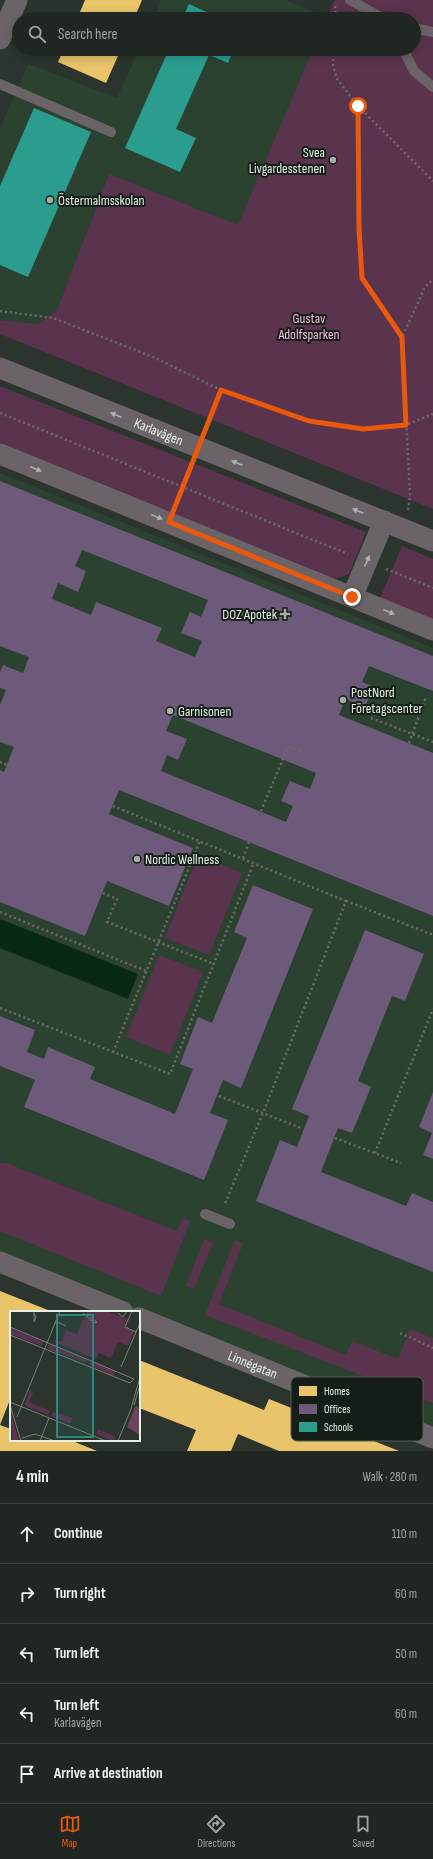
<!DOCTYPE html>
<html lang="en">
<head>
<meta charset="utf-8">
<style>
  :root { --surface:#202722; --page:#282f2a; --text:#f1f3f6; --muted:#a2a5a5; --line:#3d4440; --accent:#ea580c }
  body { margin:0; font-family:"Sofia Sans Condensed",sans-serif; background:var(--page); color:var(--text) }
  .stop { position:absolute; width:12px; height:12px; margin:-9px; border:3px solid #ea580c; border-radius:50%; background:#fff }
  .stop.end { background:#ea580c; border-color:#fff; box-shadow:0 1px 4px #0008 }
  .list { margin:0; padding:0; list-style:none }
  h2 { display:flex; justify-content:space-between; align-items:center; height:52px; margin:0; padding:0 16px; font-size:17px }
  h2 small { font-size:13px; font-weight:400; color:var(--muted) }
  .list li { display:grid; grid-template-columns:26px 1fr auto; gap:12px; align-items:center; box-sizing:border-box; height:60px; padding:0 16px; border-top:1px solid var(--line) }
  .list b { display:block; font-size:15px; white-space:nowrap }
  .list p { margin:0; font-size:13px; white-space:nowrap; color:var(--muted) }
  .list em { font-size:13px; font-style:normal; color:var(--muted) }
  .icon { flex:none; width:22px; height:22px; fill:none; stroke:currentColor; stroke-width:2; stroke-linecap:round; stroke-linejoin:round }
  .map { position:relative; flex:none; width:433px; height:1451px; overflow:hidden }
  .search { position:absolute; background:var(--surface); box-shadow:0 2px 10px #0003; left:12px; right:12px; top:12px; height:44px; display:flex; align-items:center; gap:10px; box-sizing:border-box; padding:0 14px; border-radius:22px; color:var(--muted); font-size:15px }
  .sheet { height:352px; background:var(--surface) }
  nav { display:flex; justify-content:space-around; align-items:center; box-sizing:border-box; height:56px; border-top:1px solid var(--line); background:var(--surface); font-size:11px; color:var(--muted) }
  nav a { display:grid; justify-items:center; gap:2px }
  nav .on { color:var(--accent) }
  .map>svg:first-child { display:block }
</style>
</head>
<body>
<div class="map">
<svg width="433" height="1451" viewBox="0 0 433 1451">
  <rect width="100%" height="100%" fill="#2b342d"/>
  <!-- built -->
  <path fill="#2c4230" d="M161,0h124l42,17 -1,2h-173z
    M139,49h174l-75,177 -129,-52 -52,136 -20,14 -37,-4v-192l28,-64 89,34z
    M0,473l433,175v794l-433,-174z"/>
  <!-- green -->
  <path fill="#5a334c" d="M335,0h98v509l-433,-175v-14l37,4 20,-14 52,-136 129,51 75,-176h101v-30h-88z
    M0,386l366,146 -17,42 -18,6 -331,-135z
    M402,546l31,13v61l-53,-22z
    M198,855l44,18 -33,82 -44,-17z
    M159,955l44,17 -33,83 -44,-18z
    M0,1163h7l170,68 6,-13 7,3 -29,75 -161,-65z
    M204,1239l9,4 -19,46 -8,-3z
    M235,1240l8,4 -24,60 127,51 6,-14 46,18 12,-30 23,9v65l-228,-88z"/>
  <!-- water -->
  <path fill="#082a12" d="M0,919l138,55 -10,25 -128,-51z"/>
  <!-- homes -->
  <path fill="#e9c46a" d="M85,0h57l-8,19h-57z
    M64,49h57l-15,34 -48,-21z
    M0,1291l53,21h-42v85l-11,28 11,4v11h59l27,11h-97z
    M139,1360l125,50 5,-11 130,52h-120l-41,-17 -7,17h-44l9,-21 -57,-22z"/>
  <!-- offices -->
  <path fill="#6d597a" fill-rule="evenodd" d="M0,481l433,175v35l-64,-25 -7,16 12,5 -9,20 -20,-8 -6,16 94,38v163l-314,-126 -10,24 84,34 -24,58 -62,-25 -22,55 -85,-34v-132l4,2 10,-25 -14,-5v-37l6,-15 -6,-2v-16l3,-7 20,8 6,-16 -29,-11zM82,550l126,50 -7,17 -11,-5 -9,21 21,8 -7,16 -39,-16 6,-13 -66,-26 -5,13 -39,-16 6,-16 20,9 8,-21 -11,-5zM173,715l143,58 -6,16 -20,-8 -9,20 12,5 -7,16 -125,-51 6,-16 11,5 9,-21 -21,-8z
    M253,885l60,24 -72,179 -18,-8 -13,33 18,7 -24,60 -180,-73 11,-27 -35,-14v-50l35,14 -8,22 17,7 4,-12 47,20 -5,12 85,35 18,-45 -13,-5 18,-47 14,6 35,-85 -13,-6z
    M365,930l59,24 -19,47 -13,-5 -34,85 13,6 -19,46 -14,-5 -17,44 85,34 6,-13 21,9v70l-177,-71 24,-61 17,7 12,-31 -17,-7z
    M433,1092v67l-10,-4 9,-22 -13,-6z"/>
  <!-- schools -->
  <path fill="#2a9d8f" d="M189,4l33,15h-40z
    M169,49h65l-6,14 -19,-8 -33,74 20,9 -16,34 -55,-24z
    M34,108l57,24 -63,145 -28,-12v-79z"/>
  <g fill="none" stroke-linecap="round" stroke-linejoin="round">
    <!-- path -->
    <path stroke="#6c6b6b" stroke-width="2.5" stroke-dasharray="2 3" stroke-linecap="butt" d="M335,6l1,13
      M334,49l-1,16 4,14 21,27 75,75
      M358,106l1,123 3,49 40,58
      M0,311l53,7 100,39 68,33 88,31 54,8 43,-4 27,-11
      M0,413l348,141
      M206,429l15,-39
      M176,503l15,-36
      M408,510l2,-15 -8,-158 23,-50 8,-7
      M386,569l47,19
      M371,718l62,24
      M409,743l17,-46
      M0,762l7,3
      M113,806l233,95 -83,212 -39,93
      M261,811l27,-64 13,4
      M243,858l6,-16
      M103,893l14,6 -10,23 107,42
      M346,901l87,34
      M0,912l146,59
      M0,1008l170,66 84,-212
      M113,1052l87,-211
      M219,1096l82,32
      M335,1138l66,25
      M375,1153l58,-144
      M400,1333l33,15"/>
    <!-- lane -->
    <path stroke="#6a6468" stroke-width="10" d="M350,0l34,19
      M414,28l19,4
      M403,49l11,22 19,16
      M0,84l111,48
      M205,1214l25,10"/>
    <!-- street -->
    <g stroke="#6a6468" stroke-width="21">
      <path d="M0,39l17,-39"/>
      <path id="s1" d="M0,368l433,173"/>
      <path d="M0,454l433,176"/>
      <path d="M352,597l32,-76"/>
      <path d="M0,1262l123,50"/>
      <path id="s2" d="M139,1318l294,120"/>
    </g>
  </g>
  <!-- one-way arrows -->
  <defs><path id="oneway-solid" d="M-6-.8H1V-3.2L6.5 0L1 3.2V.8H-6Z"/></defs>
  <g fill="#aeb1ad">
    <use href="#oneway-solid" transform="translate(116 415) rotate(-158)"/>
    <use href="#oneway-solid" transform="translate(237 463) rotate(-158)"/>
    <use href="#oneway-solid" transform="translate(36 469) rotate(22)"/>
    <use href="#oneway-solid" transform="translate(358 511) rotate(-158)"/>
    <use href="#oneway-solid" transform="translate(157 517) rotate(22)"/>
    <use href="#oneway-solid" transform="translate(367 561) rotate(-67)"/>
    <use href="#oneway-solid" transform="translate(389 612) rotate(22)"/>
  </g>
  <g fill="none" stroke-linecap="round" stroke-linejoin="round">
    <!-- route -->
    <path stroke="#ea580c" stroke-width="5" d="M352,597l-183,-75 52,-132 88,31 54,8 43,-4 -4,-88 -40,-59 -3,-49 -1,-123"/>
  </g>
  <!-- markers -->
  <g fill="#a4aea5" stroke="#151d17" stroke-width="1.5">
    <circle cx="333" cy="160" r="4"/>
    <circle cx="50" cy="200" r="4"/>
    <path d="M283 608h4v4h4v4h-4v4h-4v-4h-4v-4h4z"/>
    <circle cx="343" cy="700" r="4"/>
    <circle cx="170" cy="711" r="4"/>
    <circle cx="137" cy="859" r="4"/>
  </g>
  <g text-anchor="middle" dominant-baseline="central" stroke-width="4" stroke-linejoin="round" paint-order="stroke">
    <!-- poi labels -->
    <g font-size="14" fill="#e5f0e6" stroke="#151d17" text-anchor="start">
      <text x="325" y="152" text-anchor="end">Svea<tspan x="325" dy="16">Livgardesstenen</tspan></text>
      <text x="58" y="200">Östermalmsskolan</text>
      <text x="277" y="614" text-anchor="end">DOZ Apotek</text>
      <text x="351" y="692">PostNord<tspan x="351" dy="16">Företagscenter</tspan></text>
      <text x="178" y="711">Garnisonen</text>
      <text x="145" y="859">Nordic Wellness</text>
    </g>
    <!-- park labels -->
    <g font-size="14" fill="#fabae1" stroke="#151d17">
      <text x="309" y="318">Gustav<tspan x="309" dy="16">Adolfsparken</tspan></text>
    </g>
    <!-- street labels -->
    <g font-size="14" fill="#e5f0e6" stroke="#151d17">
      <text stroke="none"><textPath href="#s1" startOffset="171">Karlavägen</textPath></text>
      <text stroke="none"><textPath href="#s2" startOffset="123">Linnégatan</textPath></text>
    </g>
  </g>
  <!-- overview -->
  <g transform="translate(10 1311)">
    <rect width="130" height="130" fill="#2b342d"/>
    <path d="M77,0h19l21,8 -3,8 10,5 -6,14 -10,-4 -7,16 -12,-5 -3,6 -44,-18h10l4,-11 11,4zM0,17l34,14 -2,4 -32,-12zM39,33l39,16 -2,3 -38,-14zM81,50l25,10 -2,5 -25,-11zM20,79l3,3 -4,9 21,9 -2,4 -22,-9 -1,-2zM0,98l9,32h-7zM43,101l20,6 -3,6 -19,-8zM88,118l18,8 3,-4 -6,8 -17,-7z" fill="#5a334c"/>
    <path d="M126,94l4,5v25l-13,-8z" fill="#6d445d"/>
    <path fill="none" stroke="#757f77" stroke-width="1" d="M24,0v11l2,-5 -2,-4M122,0l-7,16 11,5M73,2l11,10 3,-1 -7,-5M108,2l5,4 4,-6M45,10l11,5M0,16l124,52 -4,4 -120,-48M111,56l19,-44M0,91l96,39M0,94l11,36M124,94l6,-20M7,106l43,-106M12,127l13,-4 20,7M30,130l9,-23M108,130l13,-32 9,-32"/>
    <path fill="#2f8880" fill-opacity="0.15" stroke="#2f8880" stroke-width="2" d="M47,4h36v122h-36z"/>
    <rect width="130" height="130" fill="none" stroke="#e5f0e6" stroke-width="2"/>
  </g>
  <!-- legend -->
  <rect x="291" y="1377" width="132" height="64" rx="6" fill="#151d17" stroke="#535c55" stroke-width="1"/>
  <rect x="299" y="1386" width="18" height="10" fill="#e9c46a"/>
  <rect x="299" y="1404" width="18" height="10" fill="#6d597a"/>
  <rect x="299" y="1422" width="18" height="10" fill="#2a9d8f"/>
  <g font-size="11" fill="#e5f0e6">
    <text x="324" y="1395">Homes</text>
    <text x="324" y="1413">Offices</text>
    <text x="324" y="1431">Schools</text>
  </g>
</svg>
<div class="stop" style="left:358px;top:106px"></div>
<div class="stop end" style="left:352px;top:597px"></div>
<div class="search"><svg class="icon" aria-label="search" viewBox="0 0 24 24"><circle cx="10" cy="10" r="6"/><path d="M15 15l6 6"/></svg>Search here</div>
</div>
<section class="sheet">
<h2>4 min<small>Walk · 280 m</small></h2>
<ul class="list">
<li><svg class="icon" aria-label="ahead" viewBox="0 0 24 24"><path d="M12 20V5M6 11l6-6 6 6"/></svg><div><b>Continue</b></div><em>110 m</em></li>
<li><svg class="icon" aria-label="right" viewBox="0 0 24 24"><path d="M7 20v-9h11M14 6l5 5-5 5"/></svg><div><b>Turn right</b></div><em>60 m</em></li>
<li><svg class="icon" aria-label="left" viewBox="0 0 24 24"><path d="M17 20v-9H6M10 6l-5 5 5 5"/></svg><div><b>Turn left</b></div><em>50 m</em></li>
<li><svg class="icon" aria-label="left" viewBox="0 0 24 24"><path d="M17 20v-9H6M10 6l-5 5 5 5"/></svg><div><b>Turn left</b><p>Karlavägen</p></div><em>60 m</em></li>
<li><svg class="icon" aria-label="arrive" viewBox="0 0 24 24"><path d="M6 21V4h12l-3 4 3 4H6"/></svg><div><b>Arrive at destination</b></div></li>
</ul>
</section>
<nav>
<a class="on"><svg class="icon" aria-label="map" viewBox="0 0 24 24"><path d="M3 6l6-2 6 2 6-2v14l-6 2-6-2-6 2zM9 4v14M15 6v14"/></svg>Map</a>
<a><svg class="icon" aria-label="directions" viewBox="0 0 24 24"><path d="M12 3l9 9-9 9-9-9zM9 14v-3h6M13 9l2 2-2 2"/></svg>Directions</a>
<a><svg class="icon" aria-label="saved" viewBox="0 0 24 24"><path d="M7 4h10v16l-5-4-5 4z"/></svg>Saved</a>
</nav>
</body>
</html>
